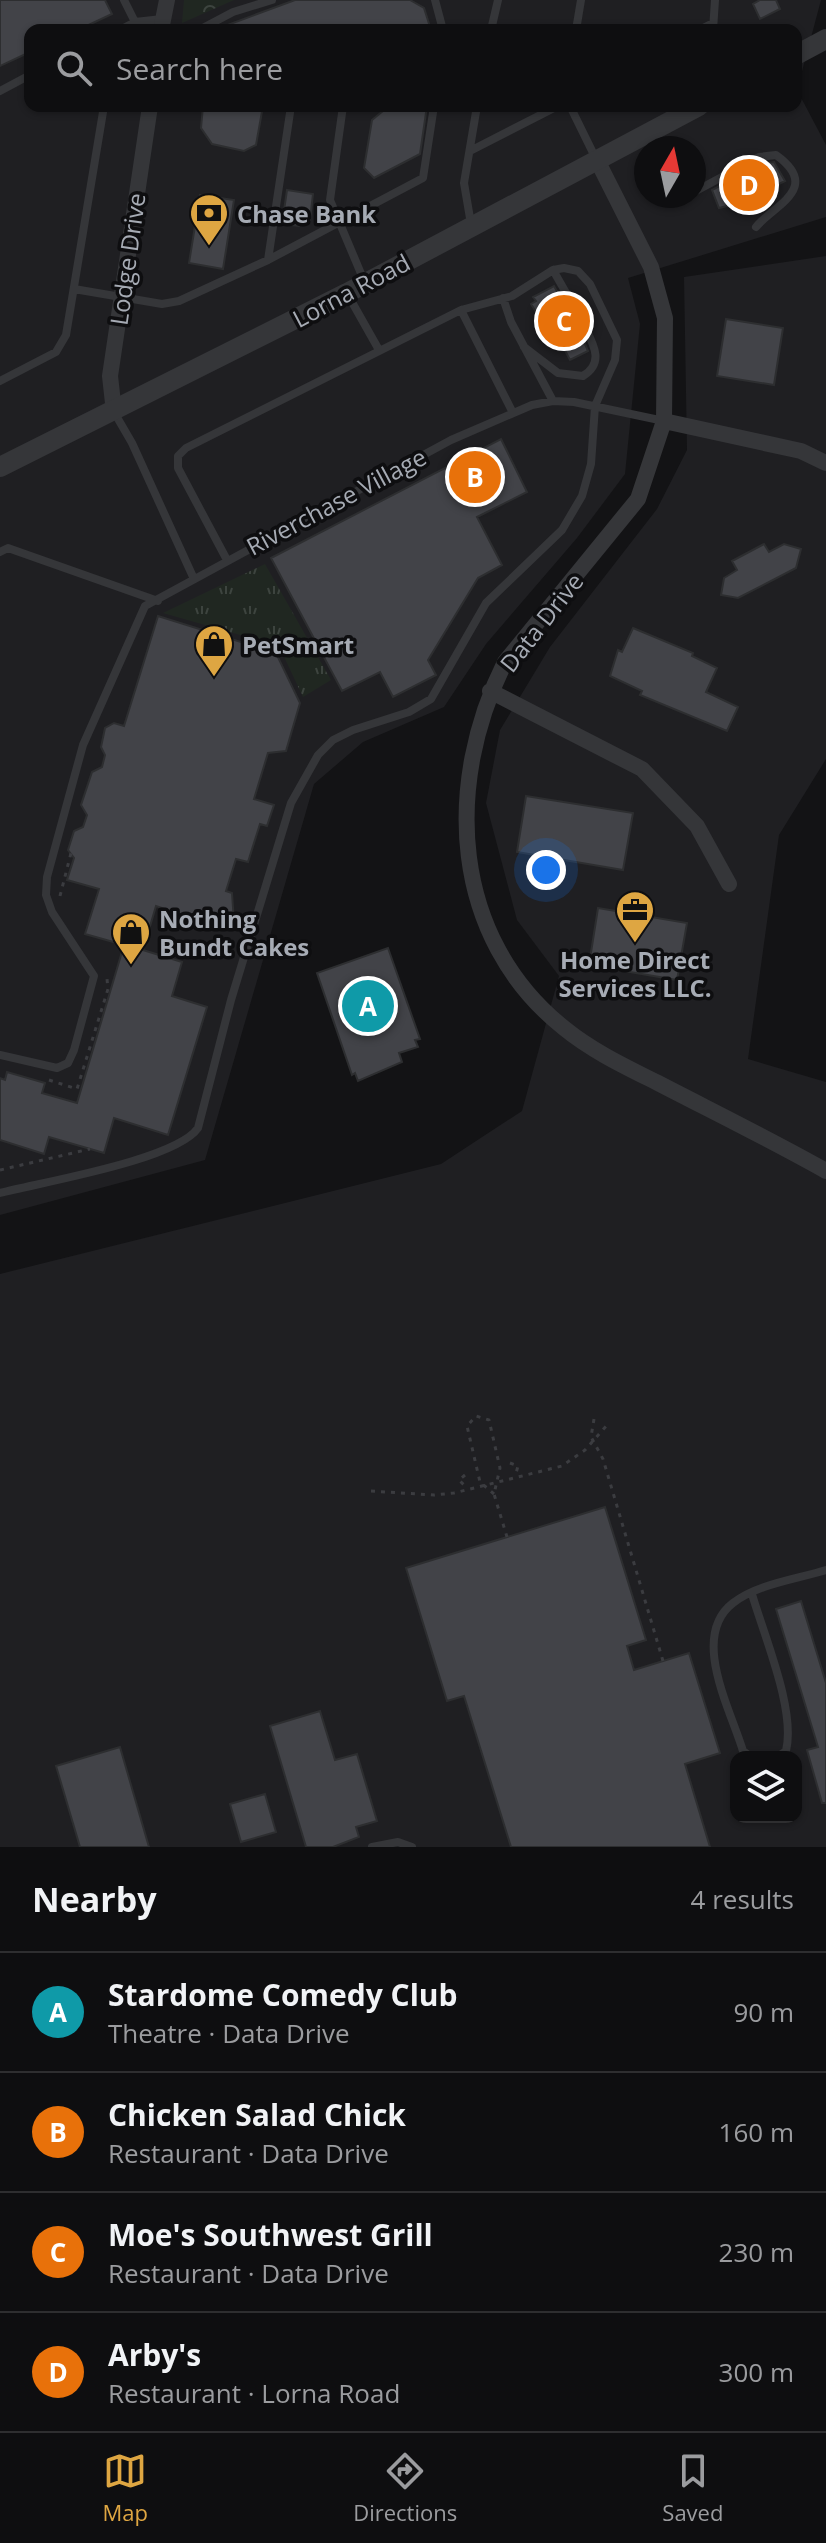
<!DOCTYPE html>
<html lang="en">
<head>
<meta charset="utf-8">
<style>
  :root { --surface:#0e0e10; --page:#171719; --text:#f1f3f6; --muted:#9b9c9f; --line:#2e2e30; --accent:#dea642 }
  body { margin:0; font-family:"Open Sans",sans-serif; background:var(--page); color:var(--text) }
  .controls { position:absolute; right:24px; bottom:24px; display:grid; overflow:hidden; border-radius:16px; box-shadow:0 2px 6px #0004 }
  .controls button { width:72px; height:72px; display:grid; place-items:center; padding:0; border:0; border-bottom:2px solid var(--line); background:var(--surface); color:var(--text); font:40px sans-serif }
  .compass { position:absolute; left:634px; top:136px; width:72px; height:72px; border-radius:50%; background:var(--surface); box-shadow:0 2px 6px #0004; rotate:9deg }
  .you { position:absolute; left:546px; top:870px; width:28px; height:28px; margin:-20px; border:6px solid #fff; border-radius:50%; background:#1a73e8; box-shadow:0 0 0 12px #1a73e833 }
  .badge { display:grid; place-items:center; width:52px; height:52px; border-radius:50%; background:var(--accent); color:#fff; font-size:26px; font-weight:700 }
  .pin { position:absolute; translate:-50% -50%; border:4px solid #fff; box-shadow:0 2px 8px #0006 }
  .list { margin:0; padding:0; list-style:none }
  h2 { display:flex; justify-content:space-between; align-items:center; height:104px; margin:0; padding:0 32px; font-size:34px }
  h2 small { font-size:26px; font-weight:400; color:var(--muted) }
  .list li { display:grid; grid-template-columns:52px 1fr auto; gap:24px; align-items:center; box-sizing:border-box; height:120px; padding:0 32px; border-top:2px solid var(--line) }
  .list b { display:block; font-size:30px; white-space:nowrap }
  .list p { margin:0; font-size:26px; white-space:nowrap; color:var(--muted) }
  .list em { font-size:26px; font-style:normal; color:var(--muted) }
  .icon { flex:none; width:44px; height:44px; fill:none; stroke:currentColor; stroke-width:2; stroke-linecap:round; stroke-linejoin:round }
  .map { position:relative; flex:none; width:826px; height:1847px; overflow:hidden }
  .search { position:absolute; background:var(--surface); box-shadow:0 2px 6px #0004; left:24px; right:24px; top:24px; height:88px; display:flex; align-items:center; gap:20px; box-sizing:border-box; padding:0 28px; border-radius:16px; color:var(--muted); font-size:30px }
  .sheet { height:584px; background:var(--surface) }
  nav { display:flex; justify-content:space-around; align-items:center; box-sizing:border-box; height:112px; border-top:2px solid var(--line); background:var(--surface); font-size:22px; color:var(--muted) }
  nav a { display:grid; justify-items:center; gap:4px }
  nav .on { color:var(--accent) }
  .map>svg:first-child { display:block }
</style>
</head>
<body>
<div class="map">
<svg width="826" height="1847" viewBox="0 0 826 1847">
  <defs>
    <pattern id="forest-crowns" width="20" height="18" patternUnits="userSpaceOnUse" patternTransform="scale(2)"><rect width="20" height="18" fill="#202721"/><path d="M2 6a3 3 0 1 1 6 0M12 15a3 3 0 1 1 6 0" fill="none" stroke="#3d443f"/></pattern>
    <pattern id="park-tufts" width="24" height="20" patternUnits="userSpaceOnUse" patternTransform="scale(2)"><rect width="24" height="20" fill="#202721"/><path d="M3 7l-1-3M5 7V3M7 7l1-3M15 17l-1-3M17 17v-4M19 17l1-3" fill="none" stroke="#3d443f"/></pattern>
  </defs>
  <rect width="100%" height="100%" fill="#131315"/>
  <!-- built -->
  <path fill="#1f1f22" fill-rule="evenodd" d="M0,0h821l-24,90 29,55v72l-198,61 12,46 -15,150 -48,64 -91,106 -42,63 -81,35 -49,42 -109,376 -205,55zM30,30h766v76h-766zM646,148h48v48h-48z
    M826,256v503l-47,76 -31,224 78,23v765h-826v-573l441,-110 81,-53 37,-135 -42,-56 -31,-117 14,-73 50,-83 107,-138 30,-59 -3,-173zM736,1757h60v60h-60z"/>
  <!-- forest -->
  <path fill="url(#forest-crowns)" d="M184,0h50l-52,23z"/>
  <!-- park -->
  <path fill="url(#park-tufts)" d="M265,564l66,116 -28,17 -24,-51 -116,-33z"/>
  <!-- building -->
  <path fill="#424348" stroke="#2d2e30" stroke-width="2" d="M0,0h105l7,14 -34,16h-48v22l-30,14z
    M295,0h115l14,8 7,22h-217z
    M760,0h16l4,9 -20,10 -7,-15z
    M203,106h60l-7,39 -12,6 -32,-7 -11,-16z
    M389,106h38l-7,48 -46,24 -10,-10 8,-48z
    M774,162l11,19 -42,21 -24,6 -7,-18 49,-26z
    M287,190l26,4 -3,26 -10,-1 -1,7 -17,-2z
    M200,195l34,5 -11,69 -34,-6z
    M554,286l13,23 11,1 3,6 -5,7 12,28 -18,9 -12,-23 -4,3 -23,-36 5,-3 -3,-4z
    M726,319l57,9 -9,57 -57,-9z
    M501,439l26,53 -50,25 25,48 -24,13 -50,82 8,15 -43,22 -13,-25 -38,19 -71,-133z
    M764,544l5,8 15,-8 17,5 -5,19 -58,30 -17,-3 3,-17 13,-8 -5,-9z
    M158,616l118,37 24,50 -14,48 -18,2 -14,46 20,6 -7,21 -7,-2 -12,38 -12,-3 -10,32 6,2 2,29 -24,2 -54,-18 -13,44 39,12 -10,34 35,11 -39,128 -54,-17 -10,35 -55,-16 -5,17 -44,-14v-62l5,2 2,-8 38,11 -3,10 35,10 47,-158 -39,-11 14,-45 -32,-9 7,-22 -6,-8 6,-19 9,-4 4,-12 -6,-10 11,-33 10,-5 3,-12 -4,-8 4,-19 9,-5 10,3z
    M633,628l60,25 -1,3 25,12 -11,24 32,15 -11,24 -87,-36 2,-4 -32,-15 8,-26 4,2z
    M526,796l107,17 -10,57 -106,-18z
    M598,908l89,15 -10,57 -88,-15z
    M388,948l32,91 -5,1 3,7 -19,6 3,9 -44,19 -3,-8 -3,2 -35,-102z
    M605,1507l41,133 -19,6 7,24 55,-17 31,100 -35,11 25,83h-199l-47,-151 -17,5 -41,-133z
    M801,1601l25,82v120h-4l-15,-53 11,-3 -42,-138z
    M320,1711l15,49 22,-6 20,67 -21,6 3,10 -26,10h-27l-36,-121z
    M120,1747l29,100h-69l-24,-81z
    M265,1794l11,38 -35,10 -11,-38z"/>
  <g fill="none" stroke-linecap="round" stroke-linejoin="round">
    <!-- path -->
    <path stroke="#3b3c40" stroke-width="3" stroke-dasharray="4 6" stroke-linecap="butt" d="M60,896l11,-43
      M49,1080l28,9 31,-100 -1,-10
      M0,1170l90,-21
      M594,1419l-3,18 12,22 60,202
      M510,1463l8,3 -3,11
      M465,1475l-6,5 7,7
      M371,1491l63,4 20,-2 108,-27 23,-16 22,-25
      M494,1494l-14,-12 -13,-56 9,-10 13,4 11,48 -6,26 13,43"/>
    <!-- service -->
    <path stroke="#353639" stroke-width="8" d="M124,0l11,22
      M435,0l8,30
      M120,30l15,-8 27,-3
      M199,30l34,-18 39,-12
      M491,30l7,-30
      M576,30l5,-30
      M699,30l14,-7
      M713,30l2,-30
      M0,91l30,-16
      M343,106l-13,94 35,83
      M570,106l26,53
      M470,151l88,-45
      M694,192l65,-35 17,-2c46,33 -2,50 -20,72
      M471,224l-7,-41 13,-77
      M268,260l155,-82 11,-72
      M553,270l20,35
      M74,289l88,15 17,-3 89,-41 23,-154
      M348,295l31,55
      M503,298l8,24 42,79
      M524,347l34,26 25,3c23,-14 9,-34 0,-53
      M0,381l56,-29 10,-17 38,-229
      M114,412l18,31 62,136
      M0,552l8,-4 150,53
      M227,560l-49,-92v-12l8,-8 275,-138 52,103
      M0,1055l57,13 11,-5 6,-13 20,-74 -42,-64 -6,-17 1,-18 36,-132 62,-139 306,-166 81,-35 21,-4 21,1 90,19
      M0,1193c42,-11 176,-33 198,-65l33,-128 60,-197 27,-48 15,-15 20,-10 56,-18 22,-13 55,-96 76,-73 20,-34 9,-32 4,-58 20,-46 2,-20 -27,-56 -12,-13 -14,-3 -11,2 -41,26 -51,14
      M752,1594c12,42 44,116 34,157l-9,6
      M751,1757l-8,-6c-13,-43 -53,-115 -10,-148 24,-19 64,-24 93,-33
      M372,1847l26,-5 14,5"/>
    <!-- minor -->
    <path stroke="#353639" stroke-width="16" d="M161,30l6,-30
      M597,160l54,107 14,51 -1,103 -26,78 -133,163c-61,122 -55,275 59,366 28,23 62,39 94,55 56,29 113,57 168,88
      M114,412l-4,-36 40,-270
      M664,421l137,30 25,12
      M490,691l152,78 55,57 32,58"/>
    <!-- tertiary -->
    <path stroke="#353639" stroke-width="20" d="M796,55l30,-16
      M0,467l347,-174 352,-187"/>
  </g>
  <!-- icons -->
  <defs>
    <g id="bank-pin" transform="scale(2)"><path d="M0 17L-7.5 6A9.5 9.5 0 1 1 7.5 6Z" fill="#dea642" stroke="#0e0e10"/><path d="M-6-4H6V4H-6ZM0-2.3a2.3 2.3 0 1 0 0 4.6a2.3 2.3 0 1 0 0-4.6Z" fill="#111"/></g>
    <g id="shop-pin" transform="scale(2)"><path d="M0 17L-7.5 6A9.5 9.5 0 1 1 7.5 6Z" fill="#dea642" stroke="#0e0e10"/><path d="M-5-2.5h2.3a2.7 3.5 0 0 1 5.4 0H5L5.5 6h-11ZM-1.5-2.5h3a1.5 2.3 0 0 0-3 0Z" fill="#111"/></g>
    <g id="office-pin" transform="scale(2)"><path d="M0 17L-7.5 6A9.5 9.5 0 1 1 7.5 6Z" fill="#dea642" stroke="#0e0e10"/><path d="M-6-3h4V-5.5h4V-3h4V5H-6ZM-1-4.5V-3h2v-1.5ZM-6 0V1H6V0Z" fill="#111"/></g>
  </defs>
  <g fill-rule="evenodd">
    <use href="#bank-pin" x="209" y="213"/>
    <use href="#shop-pin" x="214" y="644"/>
    <use href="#office-pin" x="635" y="910"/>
    <use href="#shop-pin" x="131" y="932"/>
  </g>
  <g text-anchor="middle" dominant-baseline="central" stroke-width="7" stroke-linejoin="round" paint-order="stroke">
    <!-- poi labels -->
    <g font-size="24" font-weight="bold" fill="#a6abb4" stroke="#0e0e10" text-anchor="start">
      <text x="237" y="213">Chase Bank</text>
      <text x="242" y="644">PetSmart</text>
      <text x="159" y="918">Nothing<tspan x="159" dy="28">Bundt Cakes</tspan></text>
      <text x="635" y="959" text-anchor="middle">Home Direct<tspan x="635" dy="28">Services LLC.</tspan></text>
    </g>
    <!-- street labels -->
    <g font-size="24" fill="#a6abb4" stroke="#0e0e10">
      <text transform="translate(127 259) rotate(-82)">Lodge Drive</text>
      <text transform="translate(351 290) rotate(-28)">Lorna Road</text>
      <text transform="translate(336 501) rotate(-28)">Riverchase Village</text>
      <text transform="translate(541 622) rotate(-52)">Data Drive</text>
    </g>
  </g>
</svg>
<div class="controls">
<button><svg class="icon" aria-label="layers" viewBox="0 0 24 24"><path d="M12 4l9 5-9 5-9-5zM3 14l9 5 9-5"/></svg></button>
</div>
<svg class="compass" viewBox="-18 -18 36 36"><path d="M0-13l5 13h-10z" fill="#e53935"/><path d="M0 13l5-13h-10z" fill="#9b9c9f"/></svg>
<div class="you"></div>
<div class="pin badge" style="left:368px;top:1006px;background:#0f9aa8">A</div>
<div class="pin badge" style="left:475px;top:477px;background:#e8710a">B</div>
<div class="pin badge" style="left:564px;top:321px;background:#e8710a">C</div>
<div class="pin badge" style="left:749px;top:185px;background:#e8710a">D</div>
<div class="search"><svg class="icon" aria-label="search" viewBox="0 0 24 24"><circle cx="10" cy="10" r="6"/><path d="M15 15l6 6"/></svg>Search here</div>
</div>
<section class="sheet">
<h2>Nearby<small>4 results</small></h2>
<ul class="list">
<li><span class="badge" style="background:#0f9aa8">A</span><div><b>Stardome Comedy Club</b><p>Theatre · Data Drive</p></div><em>90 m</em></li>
<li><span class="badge" style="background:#e8710a">B</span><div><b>Chicken Salad Chick</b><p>Restaurant · Data Drive</p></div><em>160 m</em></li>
<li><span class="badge" style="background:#e8710a">C</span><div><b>Moe's Southwest Grill</b><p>Restaurant · Data Drive</p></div><em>230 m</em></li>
<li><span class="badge" style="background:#e8710a">D</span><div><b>Arby's</b><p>Restaurant · Lorna Road</p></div><em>300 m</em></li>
</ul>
</section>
<nav>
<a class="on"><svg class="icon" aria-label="map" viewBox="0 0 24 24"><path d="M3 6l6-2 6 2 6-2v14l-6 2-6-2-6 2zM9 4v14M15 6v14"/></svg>Map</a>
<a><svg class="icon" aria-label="directions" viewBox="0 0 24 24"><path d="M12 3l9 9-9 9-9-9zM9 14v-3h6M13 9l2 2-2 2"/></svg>Directions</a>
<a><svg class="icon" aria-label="saved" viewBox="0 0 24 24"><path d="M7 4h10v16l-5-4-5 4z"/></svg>Saved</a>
</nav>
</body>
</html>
